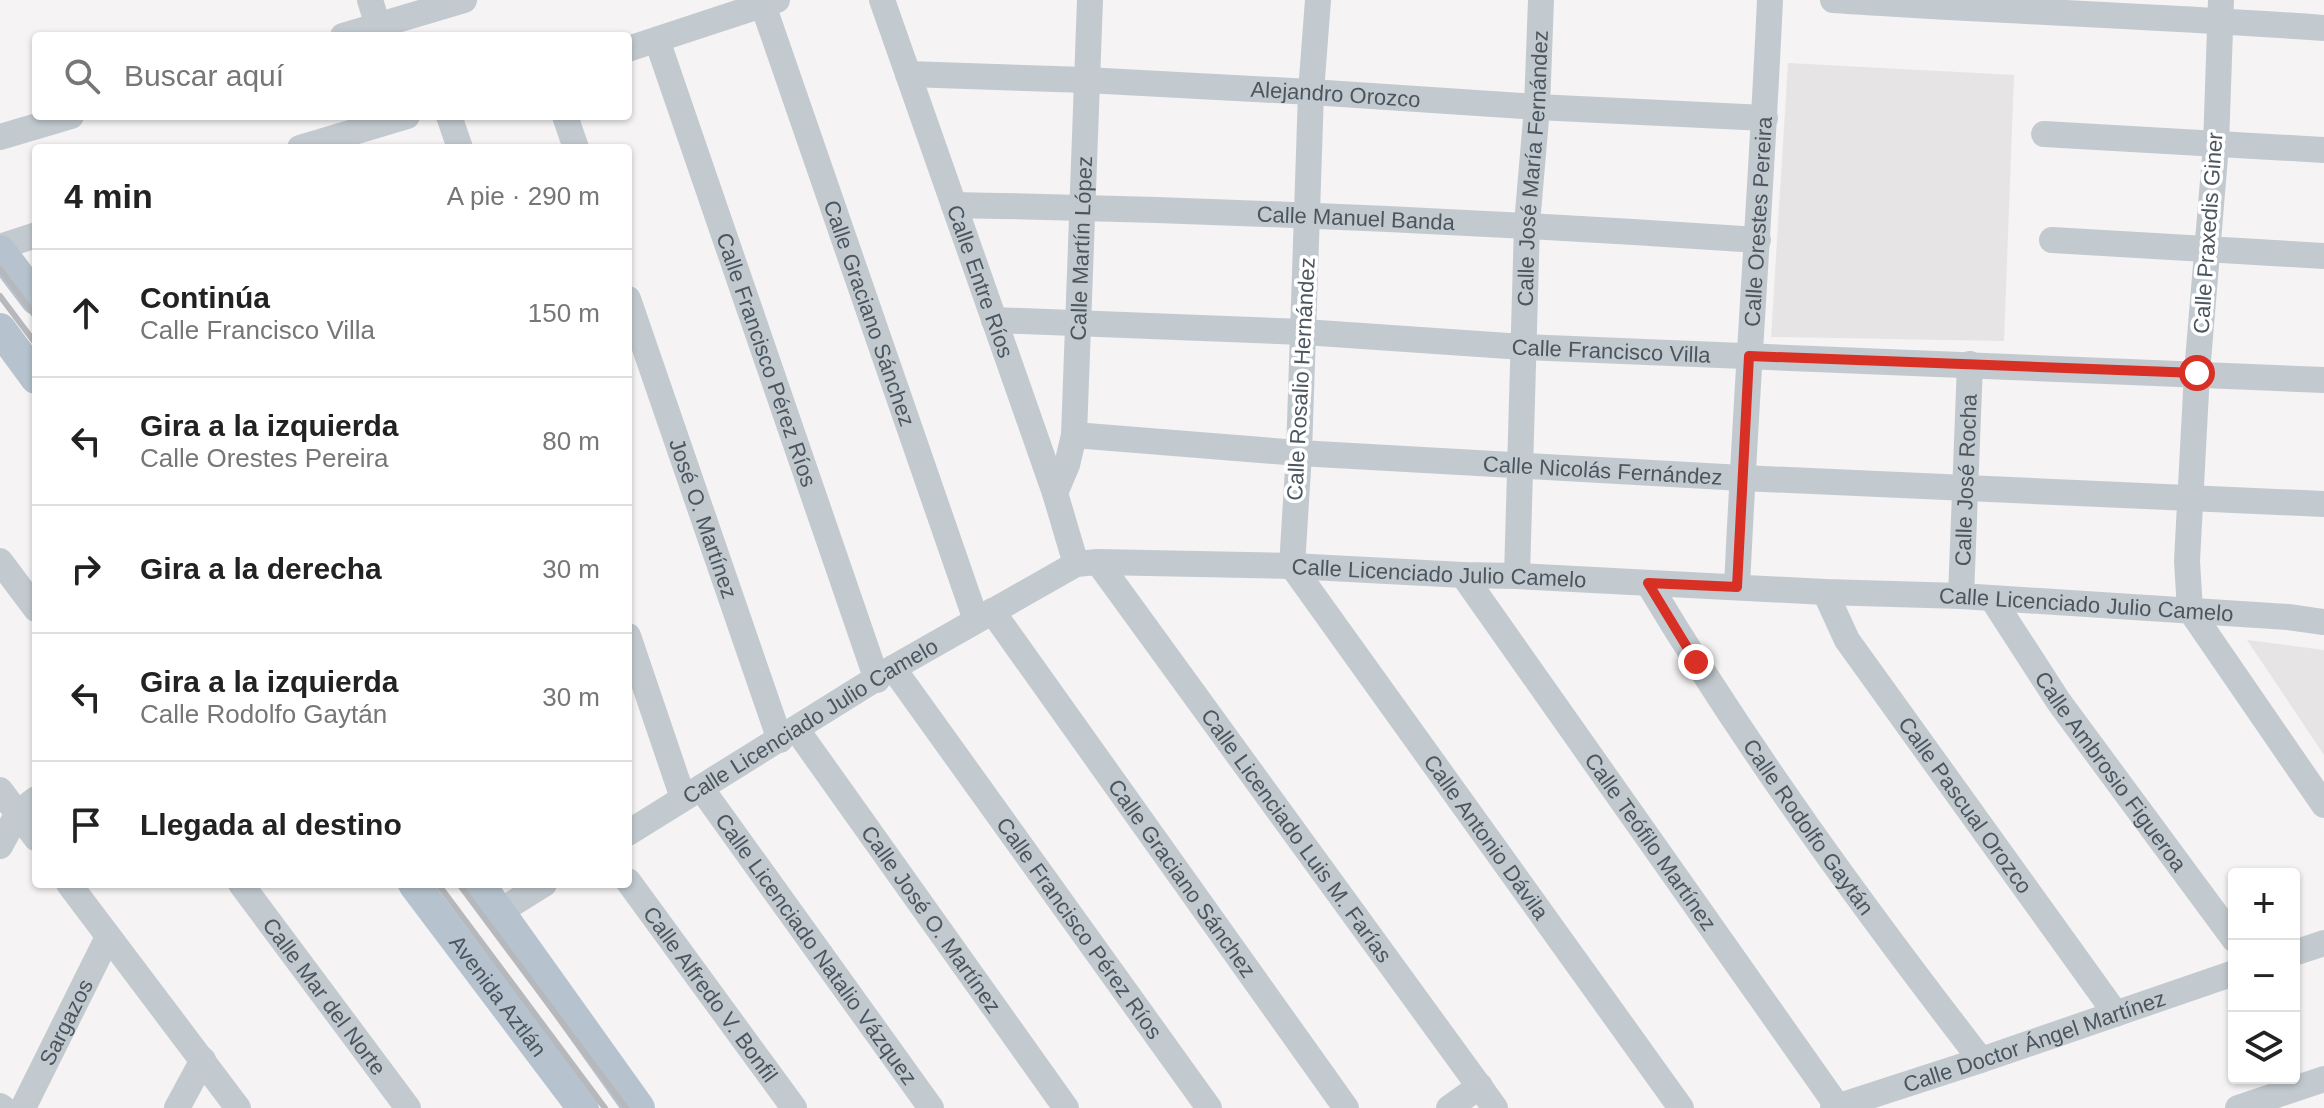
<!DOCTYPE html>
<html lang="es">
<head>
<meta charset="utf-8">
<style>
  :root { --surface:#fff; --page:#f2f2f2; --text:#222; --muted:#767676; --line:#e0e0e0 }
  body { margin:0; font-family:Arial,sans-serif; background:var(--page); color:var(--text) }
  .controls { position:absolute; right:24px; bottom:24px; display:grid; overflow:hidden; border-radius:8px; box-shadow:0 2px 6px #0004 }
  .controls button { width:72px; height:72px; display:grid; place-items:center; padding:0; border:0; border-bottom:2px solid var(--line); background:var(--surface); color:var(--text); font:40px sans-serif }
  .stop { position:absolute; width:24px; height:24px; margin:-18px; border:6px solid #d93025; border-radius:50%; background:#fff }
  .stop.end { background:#d93025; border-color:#fff; box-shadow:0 2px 8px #0008 }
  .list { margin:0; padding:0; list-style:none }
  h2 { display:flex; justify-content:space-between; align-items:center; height:104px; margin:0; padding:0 32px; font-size:34px }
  h2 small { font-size:26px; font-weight:400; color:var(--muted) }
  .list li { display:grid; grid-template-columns:52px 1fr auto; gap:24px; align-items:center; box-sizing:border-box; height:128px; padding:0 32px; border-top:2px solid var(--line) }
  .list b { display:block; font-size:30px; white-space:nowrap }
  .list p { margin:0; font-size:26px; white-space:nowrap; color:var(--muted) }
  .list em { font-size:26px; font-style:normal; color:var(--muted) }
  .icon { flex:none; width:44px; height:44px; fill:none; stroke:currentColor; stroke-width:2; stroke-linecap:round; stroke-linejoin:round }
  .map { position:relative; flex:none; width:2324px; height:1108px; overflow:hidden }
  .search { position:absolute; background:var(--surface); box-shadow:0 2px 6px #0004; left:32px; top:32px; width:600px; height:88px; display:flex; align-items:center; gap:20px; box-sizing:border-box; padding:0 28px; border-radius:8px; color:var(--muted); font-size:30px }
  .panel { position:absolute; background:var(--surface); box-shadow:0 2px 6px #0004; left:32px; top:144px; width:600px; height:744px; border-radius:8px }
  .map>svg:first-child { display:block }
</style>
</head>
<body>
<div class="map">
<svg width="2324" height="1108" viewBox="0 0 2324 1108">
  <rect width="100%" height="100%" fill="#f5f3f3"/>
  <!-- education -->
  <path fill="#e6e4e4" d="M1788,63l226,12 -10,266 -233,-4z
    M2247,640l77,10v105z"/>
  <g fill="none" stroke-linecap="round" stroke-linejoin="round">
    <!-- minor -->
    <g stroke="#c2cad0" stroke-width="26">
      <path d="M370,0l8,26"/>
      <path id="s1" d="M882,0l173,493 21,71"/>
      <path id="s2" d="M1318,0l-7,92 -12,361 -7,113 389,542"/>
      <path d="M1833,0c163,11 327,16 491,28"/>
      <path d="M2221,0l-5,145 -19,228 -10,188 3,49 134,195"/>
      <path id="s3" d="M763,5l213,615"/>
      <path d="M343,36l121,-36"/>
      <path id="s4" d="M657,40l220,640"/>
      <path d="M628,49l149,-49"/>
      <path id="s5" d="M908,74l178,6 225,12 226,15 228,11"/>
      <path d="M449,116l11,32"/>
      <path d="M565,116l11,32"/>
      <path d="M2044,134l280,16"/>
      <path d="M0,137l71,-21"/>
      <path d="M300,148l107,-32"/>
      <path id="s6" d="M954,205c268,5 536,17 804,35"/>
      <path d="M2052,240l272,16"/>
      <path d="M0,247l36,-12"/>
      <path id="s7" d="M628,299l152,441"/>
      <path id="s8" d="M994,320l310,12 219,15 801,33"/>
      <path id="s9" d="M1074,435l225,18 443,25 582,26"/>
      <path id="s10" d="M1055,493l12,-28 7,-30 16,-435"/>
      <path d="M0,561l36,48"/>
      <path id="s11" d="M1098,562l397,546"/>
      <path id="s12" d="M1463,575l375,532"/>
      <path id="s13" d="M1517,576l10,-352 10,-117 4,-107"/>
      <path id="s14" d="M1648,583c100,167 214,323 333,477"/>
      <path id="s15" d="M1737,587c9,-196 24,-391 33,-587"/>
      <path id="s16" d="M1825,592l22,48 269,374"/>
      <path id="s17" d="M1961,596l9,-232"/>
      <path id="s18" d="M1993,600l66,102 175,237"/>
      <path id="s19" d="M992,611l354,497"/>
      <path d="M628,636l55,162"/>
      <path id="s20" d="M893,668l316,440"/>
      <path id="s21" d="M797,730l269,378"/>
      <path id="s22" d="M701,788l230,320"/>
      <path d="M0,790l36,48"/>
      <path id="s23" d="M628,833l265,-165 183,-104 22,-2 194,4 171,9 54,1 308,16 136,4 327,21 36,5"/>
      <path d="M0,846l18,-33 18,-14"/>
      <path id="s24" d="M628,881l166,227"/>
      <path d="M69,884l169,224"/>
      <path id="s25" d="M241,884l167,224"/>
      <path d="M499,912l45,-28"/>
      <path d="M2294,953l30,-10"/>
      <path d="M0,1106l3,2"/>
      <path id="s26" d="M23,1108l85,-171"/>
      <path d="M177,1108l26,-48"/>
      <path d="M1449,1108l31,-22"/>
      <path id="s27" d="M1833,1108l148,-48 253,-87"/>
      <path d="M2238,1108l86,-29"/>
    </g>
    <!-- major -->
    <g stroke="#b6c3ce" stroke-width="32">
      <path d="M0,251l36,48"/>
      <path d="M0,329l36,49"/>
      <path id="s28" d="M414,884l169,224"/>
      <path d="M479,884l160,224"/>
    </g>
    <!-- rail -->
    <path stroke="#b6b8bc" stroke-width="6" d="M0,269l36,48
      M0,296l36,48
      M438,884l167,224
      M459,884l167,224"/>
  </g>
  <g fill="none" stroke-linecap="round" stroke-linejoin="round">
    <!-- route -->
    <path stroke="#d93025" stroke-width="10" d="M1696,662l-48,-79 89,4 12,-231 448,17"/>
  </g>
  <g text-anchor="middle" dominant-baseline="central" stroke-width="7" stroke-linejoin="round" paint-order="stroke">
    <!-- street labels -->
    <g font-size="22" fill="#4c565f" stroke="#fff">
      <text stroke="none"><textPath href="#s5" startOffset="428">Alejandro Orozco</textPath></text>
      <text stroke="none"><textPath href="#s13" startOffset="408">Calle José María Fernández</textPath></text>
      <text stroke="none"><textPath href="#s6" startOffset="402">Calle Manuel Banda</textPath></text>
      <text stroke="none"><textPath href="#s15" startOffset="366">Calle Orestes Pereira</textPath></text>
      <text transform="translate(2208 233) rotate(-86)">Calle Praxedis Giner</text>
      <text stroke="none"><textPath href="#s10" startOffset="248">Calle Martín López</textPath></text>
      <text stroke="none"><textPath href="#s1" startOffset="298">Calle Entre Ríos</textPath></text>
      <text stroke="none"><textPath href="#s3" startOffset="326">Calle Graciano Sánchez</textPath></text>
      <text stroke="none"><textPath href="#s8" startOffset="618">Calle Francisco Villa</textPath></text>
      <text stroke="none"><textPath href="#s4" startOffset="338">Calle Francisco Pérez Ríos</textPath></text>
      <text transform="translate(1301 379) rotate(-87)">Calle Rosalio Hernández</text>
      <text stroke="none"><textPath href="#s9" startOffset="530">Calle Nicolás Fernández</textPath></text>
      <text stroke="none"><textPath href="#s17" startOffset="116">Calle José Rocha</textPath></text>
      <text stroke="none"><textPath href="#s7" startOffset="232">José O. Martínez</textPath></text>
      <text stroke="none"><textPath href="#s23" startOffset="886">Calle Licenciado Julio Camelo</textPath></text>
      <text stroke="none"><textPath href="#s23" startOffset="1534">Calle Licenciado Julio Camelo</textPath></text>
      <text stroke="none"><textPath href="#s23" startOffset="214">Calle Licenciado Julio Camelo</textPath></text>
      <text stroke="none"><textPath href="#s18" startOffset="208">Calle Ambrosio Figueroa</textPath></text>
      <text stroke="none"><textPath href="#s16" startOffset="256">Calle Pascual Orozco</textPath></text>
      <text stroke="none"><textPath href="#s14" startOffset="292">Calle Rodolfo Gaytán</textPath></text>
      <text stroke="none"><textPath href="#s11" startOffset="338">Calle Licenciado Luis M. Farías</textPath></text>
      <text stroke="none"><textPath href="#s2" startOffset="900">Calle Antonio Dávila</textPath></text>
      <text stroke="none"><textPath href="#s12" startOffset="326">Calle Teófilo Martínez</textPath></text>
      <text stroke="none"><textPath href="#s19" startOffset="328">Calle Graciano Sánchez</textPath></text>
      <text stroke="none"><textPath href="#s21" startOffset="232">Calle José O. Martínez</textPath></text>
      <text stroke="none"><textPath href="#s20" startOffset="320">Calle Francisco Pérez Ríos</textPath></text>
      <text stroke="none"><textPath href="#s22" startOffset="198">Calle Licenciado Natalio Vázquez</textPath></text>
      <text stroke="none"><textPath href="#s24" startOffset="140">Calle Alfredo V. Bonfil</textPath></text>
      <text stroke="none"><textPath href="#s25" startOffset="140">Calle Mar del Norte</textPath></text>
      <text stroke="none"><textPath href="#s28" startOffset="140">Avenida Aztlán</textPath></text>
      <text stroke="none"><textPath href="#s26" startOffset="96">Sargazos</textPath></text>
      <text stroke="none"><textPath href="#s27" startOffset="212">Calle Doctor Ángel Martínez</textPath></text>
    </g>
  </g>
</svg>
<div class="controls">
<button>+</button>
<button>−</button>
<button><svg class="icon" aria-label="layers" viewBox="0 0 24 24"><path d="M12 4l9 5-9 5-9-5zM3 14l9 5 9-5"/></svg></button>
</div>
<div class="stop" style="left:2197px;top:373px"></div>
<div class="stop end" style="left:1696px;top:662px"></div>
<div class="search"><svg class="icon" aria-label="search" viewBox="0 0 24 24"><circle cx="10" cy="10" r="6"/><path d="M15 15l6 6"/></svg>Buscar aquí</div>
<section class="panel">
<h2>4 min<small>A pie · 290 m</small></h2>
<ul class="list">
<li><svg class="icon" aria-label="ahead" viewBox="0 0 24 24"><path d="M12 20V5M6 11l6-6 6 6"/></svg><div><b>Continúa</b><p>Calle Francisco Villa</p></div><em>150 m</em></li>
<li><svg class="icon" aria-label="left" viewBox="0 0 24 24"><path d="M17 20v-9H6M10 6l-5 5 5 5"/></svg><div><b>Gira a la izquierda</b><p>Calle Orestes Pereira</p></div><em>80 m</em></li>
<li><svg class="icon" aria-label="right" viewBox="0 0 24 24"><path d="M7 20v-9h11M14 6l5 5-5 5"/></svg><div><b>Gira a la derecha</b></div><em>30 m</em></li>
<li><svg class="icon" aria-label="left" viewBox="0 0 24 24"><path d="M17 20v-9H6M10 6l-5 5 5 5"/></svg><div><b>Gira a la izquierda</b><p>Calle Rodolfo Gaytán</p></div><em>30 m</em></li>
<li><svg class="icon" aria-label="arrive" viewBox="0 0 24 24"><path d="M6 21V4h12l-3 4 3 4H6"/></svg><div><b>Llegada al destino</b></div></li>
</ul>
</section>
</div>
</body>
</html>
